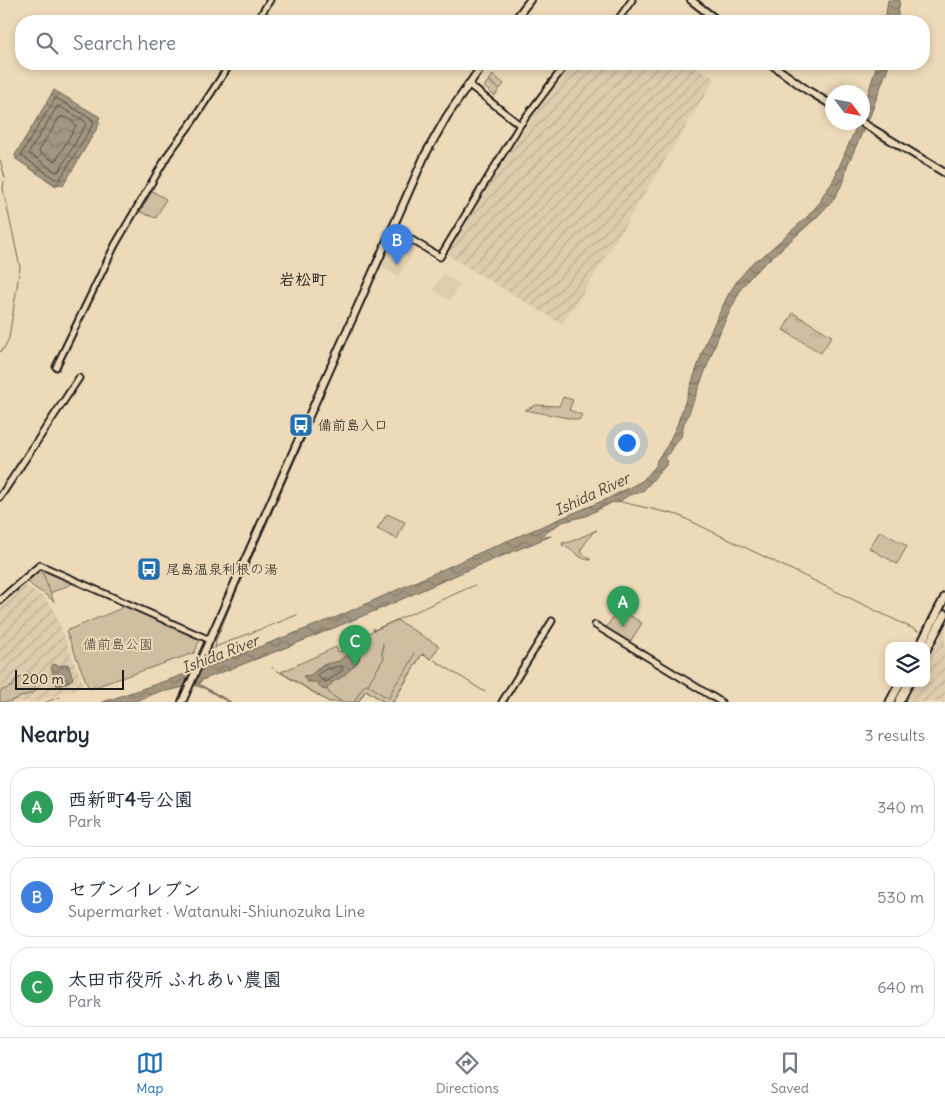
<!DOCTYPE html>
<html lang="en">
<head>
<meta charset="utf-8">
<style>
  :root { --surface:#fff; --page:#f2f2f3; --text:#1f2937; --muted:#747a83; --line:#e0e1e3; --accent:#1f6fb2 }
  body { margin:0; font-family:Delius,"Klee One",sans-serif; background:var(--page); color:var(--text) }
  .controls { position:absolute; right:15px; bottom:15px; display:grid; overflow:hidden; border-radius:10px; box-shadow:0 2px 8px #0003 }
  .controls button { width:45px; height:45px; display:grid; place-items:center; padding:0; border:0; border-bottom:1px solid var(--line); background:var(--surface); color:var(--text); font:25px sans-serif }
  .compass { position:absolute; left:825px; top:85px; width:45px; height:45px; border-radius:50%; background:var(--surface); box-shadow:0 2px 8px #0003; rotate:122deg }
  .scale { position:absolute; left:15px; bottom:12px; width:109px; box-sizing:border-box; padding-left:5px; border:2px solid #1c1c1c; border-top:0; font-size:14px; line-height:18px; white-space:nowrap; color:#1c1c1c; -webkit-text-stroke:4px #eedab8; paint-order:stroke }
  .you { position:absolute; left:626px; top:442px; width:18px; height:18px; margin:-12px; border:4px solid #fff; border-radius:50%; background:#1a73e8; box-shadow:0 0 0 8px #1a73e833 }
  .badge { display:grid; place-items:center; width:32px; height:32px; border-radius:50%; background:var(--accent); color:#fff; font-size:16px; font-weight:700 }
  .pin { position:absolute; translate:-50% -41px; filter:drop-shadow(0 1px 2px #0008) }
  .pin::after { content:''; position:absolute; top:26px; width:18px; height:15px; background:inherit; clip-path:polygon(0 0,100% 0,50% 100%) }
  .list { margin:0; padding:0; list-style:none }
  h2 { display:flex; justify-content:space-between; align-items:center; height:65px; margin:0; padding:0 20px; font-size:21px }
  h2 small { font-size:16px; font-weight:400; color:var(--muted) }
  .list li { display:grid; grid-template-columns:32px 1fr auto; gap:15px; align-items:center; box-sizing:border-box; height:80px; margin:0 10px 10px; padding:0 10px; border:1px solid var(--line); border-radius:20px }
  .list b { display:block; font-size:19px; white-space:nowrap }
  .list p { margin:0; font-size:16px; white-space:nowrap; color:var(--muted) }
  .list em { font-size:16px; font-style:normal; color:var(--muted) }
  .icon { flex:none; width:28px; height:28px; fill:none; stroke:currentColor; stroke-width:2; stroke-linecap:round; stroke-linejoin:round }
  .map { position:relative; flex:none; width:945px; height:702px; overflow:hidden }
  .search { position:absolute; background:var(--surface); box-shadow:0 2px 8px #0003; left:15px; right:15px; top:15px; height:55px; display:flex; align-items:center; gap:12px; box-sizing:border-box; padding:0 18px; border-radius:20px; color:var(--muted); font-size:19px }
  .sheet { height:335px; background:var(--surface) }
  nav { display:flex; justify-content:space-around; align-items:center; box-sizing:border-box; height:70px; border-top:1px solid var(--line); background:var(--surface); font-size:14px; color:var(--muted) }
  nav a { display:grid; justify-items:center; gap:2px }
  nav .on { color:var(--accent) }
  .map>svg:first-child { display:block }
</style>
</head>
<body>
<div class="map">
<svg width="945" height="702" viewBox="0 0 945 702">
  <defs>
    <pattern id="industrial-furrows" width="10" height="10" patternUnits="userSpaceOnUse" patternTransform="scale(1.25)"><rect width="10" height="10" fill="#deccad"/><path d="M-1 1l2-2M0 10L10 0M9 11l2-2" fill="none" stroke="#beaf94"/></pattern>
    <pattern id="grass-tufts" width="24" height="20" patternUnits="userSpaceOnUse" patternTransform="scale(1.25)"><rect width="24" height="20" fill="#d0bea1"/><path d="M3 7l-1-3M5 7V3M7 7l1-3M15 17l-1-3M17 17v-4M19 17l1-3" fill="none" stroke="#b2a38a"/></pattern>
    <pattern id="water-waves" width="16" height="10" patternUnits="userSpaceOnUse" patternTransform="scale(1.25)"><rect width="16" height="10" fill="#a39680"/><path d="M0 5q4-4 8 0t8 0" fill="none" stroke="#847a68"/></pattern>
  </defs>
  <rect width="100%" height="100%" fill="#eedab8"/>
  <filter id="ink" filterUnits="userSpaceOnUse"><feTurbulence type="fractalNoise" baseFrequency=".02" numOctaves="2"/><feDisplacementMap in="SourceGraphic" scale="10" xChannelSelector="R" yChannelSelector="G"/><feConvolveMatrix kernelMatrix="1 2 1 2 8 2 1 2 1" color-interpolation-filters="sRGB"/></filter>
  <g filter="url(#ink)">
    <!-- built -->
    <path fill="#deccad" d="M398,237l18,11 -18,29 -18,-11 12,-27z
      M443,274l17,10 -10,16 -17,-10z"/>
    <!-- industrial -->
    <path fill="url(#industrial-furrows)" d="M572,64h118l25,15 -123,200 -30,45 -115,-69 71,-117z
      M22,584l21,13 10,11 31,78 -47,16h-37v-100z
      M945,628v74h-40l10,-19h11v-20z"/>
    <!-- grass -->
    <path fill="url(#grass-tufts)" stroke="#766d5e" d="M793,313l39,23 -11,17 -38,-23z
      M563,397l10,3 -4,10 13,5 -3,5 -54,-10 11,-5 23,1z
      M597,530l-4,2 -13,19 11,9c-10,1 -20,-12 -29,-15v-2l8,-1z
      M41,569h2l31,14 -24,10z"/>
    <!-- green -->
    <path fill="#d0bea1" stroke="#766d5e" d="M493,75l11,9 -4,5 -11,-9z
      M488,81l11,9 -4,6 -11,-9z
      M152,191l14,8 -10,19 -16,-6z
      M387,514l18,8 -8,17 -20,-10z
      M880,531l27,15 -10,18 -28,-16z
      M41,569l13,33c-8,-9 -19,-12 -27,-21l1,-2z
      M121,603l79,36 -6,14 -105,36 -23,-58 56,-23z
      M619,609l23,14 -14,22 -24,-15z
      M397,620l42,26 -8,13 -9,-5 -29,48h-9l-18,-12 -8,12h-29l-48,-30 55,-25 2,5 4,-1 -1,-6z
      M30,673l6,18 -28,11h-8v-11l13,-5 2,-6z"/>
    <!-- water -->
    <path fill="url(#water-waves)" stroke="#6d6558" d="M888,0h12l-3,21h-12z
      M877,64h12l-19,52 -23,50 -3,15 -11,19 -17,18 -62,55 -12,14 -20,40 -35,91 -3,5 -3,14 -8,9 -7,12 1,3h1l-1,3 -25,28 -13,3 -12,8 -4,-1 -27,14 -24,6 -22,15 1,1 10,-2 -88,36 -81,36 -87,36 -93,36 -3,4 32,18h-3l-24,-14 -11,-3 -26,6h-6l-28,11h-30l115,-39v-3l2,2 119,-46 149,-67 119,-50 35,-18 14,-15 1,-6 10,-14 10,-21 30,-86 21,-44 9,-14 17,-20 8,-4 45,-40 14,-16 2,-6 9,-12 26,-60 4,-1 1,-12z
      M54,90l46,27 -2,4 2,2 -37,63 -5,-2 -2,2 -40,-27 -1,-4z
      M354,652l6,2 -1,6 -7,8 -10,9 -9,5 -7,8 -4,-1 -6,-7h-9l-4,-6 8,-1 11,-10 17,-4 7,-6z
      M53,664l7,2 8,-2 5,15 -13,7h-3l-6,-19z"/>
    <g fill="none" stroke-linecap="round" stroke-linejoin="round">
      <!-- shore -->
      <path stroke="#524d44" stroke-width="1" d="M56,98l36,21 2,4 -34,56h-5l-34,-24z
        M58,106l27,15 1,3 -27,47 -3,1 -27,-19z
        M60,117c4,-1 14,5 16,9l-20,34 -2,1 -14,-8 -1,-2z
        M341,666l2,2v2l-17,12 -8,-5v-3l6,-4z"/>
      <!-- stream -->
      <path stroke="#6d6558" stroke-width="1" d="M0,160l5,18
        M0,352l4,-4 5,-10 11,-71 -17,-78 1,-7
        M617,501l61,14 240,116
        M240,584l67,-151
        M373,628l1,2 101,-45
        M262,629l35,-14
        M937,639l8,-15
        M215,647l46,-18
        M215,649l1,-9 22,-53
        M434,660l51,32
        M272,668h1
        M276,670l50,30
        M368,684l16,-26 -2,-3 1,-12
        M327,689l3,5 12,8
        M328,701l1,1
        M46,702l14,-5
        M354,702l9,-15 4,-3 20,14h2c3,-4 2,-7 5,-11 7,-12 17,-20 20,-34
        M358,702l8,-12 18,12
        M393,702l29,-48 9,5"/>
      <!-- tertiary casing -->
      <g stroke="#1c1c1c" stroke-width="9">
        <path id="tertiary" d="M257,21l13,-21
          M617,21l15,-21
          M468,84l52,41
          M392,228l48,29 80,-132 46,-61
          M56,367l59,-122 54,-92 23,-31 38,-58
          M0,497l79,-119
          M0,600l40,-35 170,75
          M595,625l126,77
          M502,702l50,-81"/>
      </g>
      <!-- secondary casing -->
      <g stroke="#1c1c1c" stroke-width="10">
        <path id="secondary" d="M691,0l27,21
          M514,21l16,-21
          M771,64l36,26 25,15
          M861,122l84,51
          M182,702l243,-547 22,-39 36,-52"/>
      </g>
      <!-- trunk casing -->
      <g stroke="#1c1c1c" stroke-width="11">
        <path id="trunk" d="M920,646l25,-49
          M926,650l19,-36
          M890,702l10,-19
          M899,702l10,-19"/>
      </g>
      <!-- tertiary -->
      <use href="#tertiary" stroke="#eedab8" stroke-width="5"/>
      <!-- secondary -->
      <use href="#secondary" stroke="#eedab8" stroke-width="6"/>
      <!-- trunk -->
      <use href="#trunk" stroke="#eedab8" stroke-width="7"/>
    </g>
  </g>
  <!-- icons -->
  <defs>
    <g id="bus-square" transform="scale(1.25)"><rect x="-9" y="-9" width="18" height="18" rx="4" fill="#1f6fb2" stroke="#eedab8"/><path d="M-5-6H5V4H4V6H2V4H-2V6H-4V4H-5ZM-3.5-4V0h7V-4ZM-3.5 1.2v1.5H-2V1.2ZM2 1.2v1.5H3.5V1.2Z" fill="#fff"/></g>
  </defs>
  <g fill-rule="evenodd">
    <use href="#bus-square" x="301" y="425"/>
    <use href="#bus-square" x="149" y="569"/>
  </g>
  <g text-anchor="middle" dominant-baseline="central" stroke-width="4" stroke-linejoin="round" paint-order="stroke">
    <!-- poi labels -->
    <g font-size="14" fill="#1c1c1c" stroke="#eedab8" text-anchor="start">
      <text x="318" y="425">備前島入口</text>
      <text x="166" y="569">尾島温泉利根の湯</text>
    </g>
    <!-- park labels -->
    <g font-size="14" fill="#49443d" stroke="#eedab8">
      <text x="118" y="644">備前島公園</text>
    </g>
    <!-- water labels -->
    <g font-size="15" font-style="italic" fill="#4b473f" stroke="#eedab8">
      <text transform="translate(592 494) rotate(-25)">Ishida River</text>
      <text transform="translate(220 654) rotate(-21)">Ishida River</text>
    </g>
    <!-- quarter labels -->
    <g font-size="16" font-weight="bold" fill="#1c1c1c" stroke="#eedab8">
      <text x="303" y="279">岩松町</text>
    </g>
  </g>
</svg>
<div class="controls">
<button><svg class="icon" aria-label="layers" viewBox="0 0 24 24"><path d="M12 4l9 5-9 5-9-5zM3 14l9 5 9-5"/></svg></button>
</div>
<svg class="compass" viewBox="-18 -18 36 36"><path d="M0-13l5 13h-10z" fill="#e53935"/><path d="M0 13l5-13h-10z" fill="#747a83"/></svg>
<div class="scale">200 m</div>
<div class="you"></div>
<div class="pin badge" style="left:623px;top:627px;background:#2e9e5b">A</div>
<div class="pin badge" style="left:397px;top:265px;background:#3f7fe0">B</div>
<div class="pin badge" style="left:355px;top:666px;background:#2e9e5b">C</div>
<div class="search"><svg class="icon" aria-label="search" viewBox="0 0 24 24"><circle cx="10" cy="10" r="6"/><path d="M15 15l6 6"/></svg>Search here</div>
</div>
<section class="sheet">
<h2>Nearby<small>3 results</small></h2>
<ul class="list">
<li><span class="badge" style="background:#2e9e5b">A</span><div><b>西新町4号公園</b><p>Park</p></div><em>340 m</em></li>
<li><span class="badge" style="background:#3f7fe0">B</span><div><b>セブンイレブン</b><p>Supermarket · Watanuki-Shiunozuka Line</p></div><em>530 m</em></li>
<li><span class="badge" style="background:#2e9e5b">C</span><div><b>太田市役所 ふれあい農園</b><p>Park</p></div><em>640 m</em></li>
</ul>
</section>
<nav>
<a class="on"><svg class="icon" aria-label="map" viewBox="0 0 24 24"><path d="M3 6l6-2 6 2 6-2v14l-6 2-6-2-6 2zM9 4v14M15 6v14"/></svg>Map</a>
<a><svg class="icon" aria-label="directions" viewBox="0 0 24 24"><path d="M12 3l9 9-9 9-9-9zM9 14v-3h6M13 9l2 2-2 2"/></svg>Directions</a>
<a><svg class="icon" aria-label="saved" viewBox="0 0 24 24"><path d="M7 4h10v16l-5-4-5 4z"/></svg>Saved</a>
</nav>
</body>
</html>
